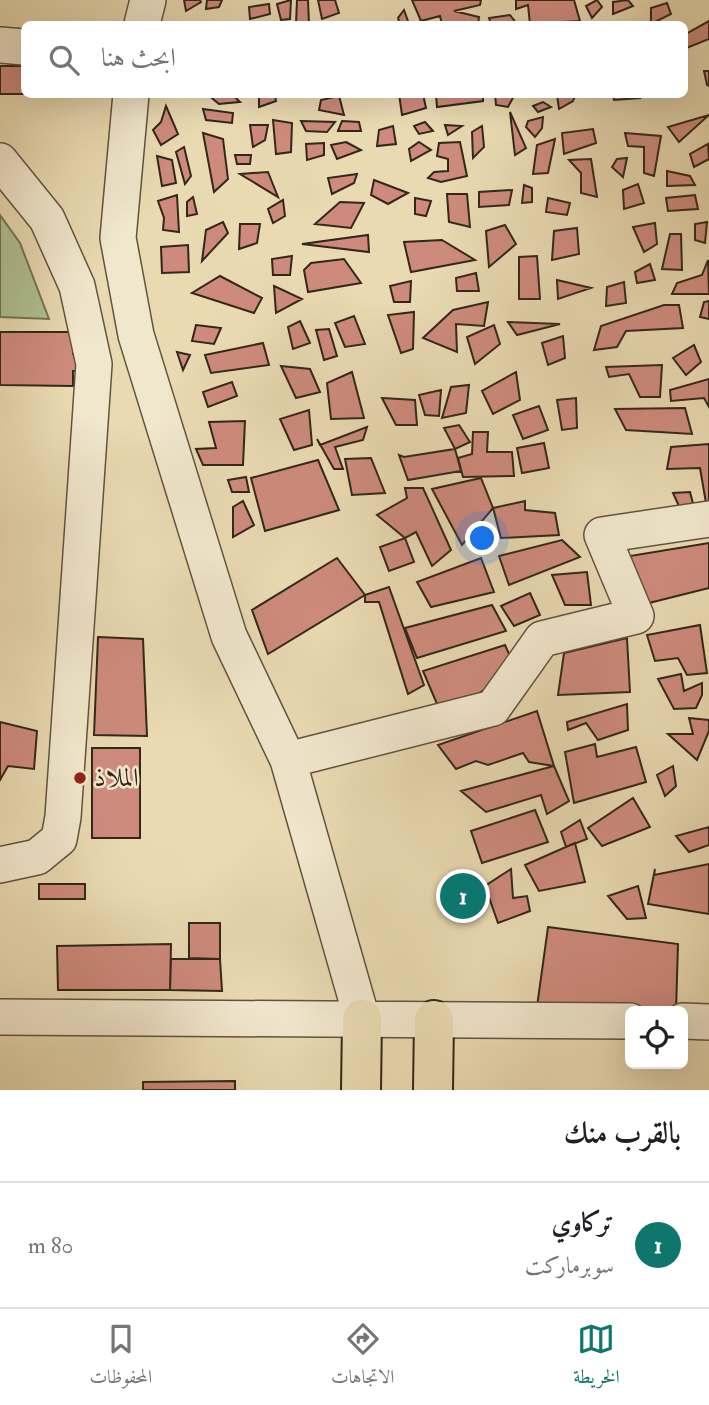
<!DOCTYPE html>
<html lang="ar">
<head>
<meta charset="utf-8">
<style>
  :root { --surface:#fff; --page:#f6f6f6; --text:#202124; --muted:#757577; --line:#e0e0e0; --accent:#0f766e }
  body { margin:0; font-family:"IM FELL Double Pica",Amiri,serif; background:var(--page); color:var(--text); direction:rtl }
  .controls { position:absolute; right:21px; bottom:21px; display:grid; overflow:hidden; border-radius:10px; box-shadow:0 7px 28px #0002 }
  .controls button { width:63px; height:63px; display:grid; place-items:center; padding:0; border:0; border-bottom:2px solid var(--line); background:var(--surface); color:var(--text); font:35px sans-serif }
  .you { position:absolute; left:483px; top:539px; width:24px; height:24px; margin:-18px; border:5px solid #fff; border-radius:50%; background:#1a73e8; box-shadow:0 0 0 10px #1a73e833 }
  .badge { display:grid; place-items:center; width:46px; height:46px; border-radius:50%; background:var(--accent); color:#fff; font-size:23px; font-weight:700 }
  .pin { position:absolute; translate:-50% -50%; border:4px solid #fff; box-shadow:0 2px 7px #0006 }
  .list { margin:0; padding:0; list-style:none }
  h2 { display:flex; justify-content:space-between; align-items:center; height:91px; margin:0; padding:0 28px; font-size:30px }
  h2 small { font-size:23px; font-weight:400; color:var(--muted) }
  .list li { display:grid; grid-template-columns:46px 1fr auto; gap:21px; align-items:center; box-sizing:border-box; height:126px; padding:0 28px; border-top:2px solid var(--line) }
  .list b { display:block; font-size:26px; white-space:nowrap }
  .list p { margin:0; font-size:23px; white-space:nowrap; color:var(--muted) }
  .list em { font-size:23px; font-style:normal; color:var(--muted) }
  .icon { flex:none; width:38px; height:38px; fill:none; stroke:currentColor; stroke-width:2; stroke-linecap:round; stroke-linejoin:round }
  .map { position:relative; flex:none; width:709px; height:1090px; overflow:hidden; direction:ltr }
  .search { position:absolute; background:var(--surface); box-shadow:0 7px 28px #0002; left:21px; right:21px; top:21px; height:77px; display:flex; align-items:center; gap:18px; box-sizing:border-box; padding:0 24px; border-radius:10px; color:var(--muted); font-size:26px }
  .sheet { height:217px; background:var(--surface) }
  nav { display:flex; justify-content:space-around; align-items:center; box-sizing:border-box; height:98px; border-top:2px solid var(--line); background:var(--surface); font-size:19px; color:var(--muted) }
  nav a { display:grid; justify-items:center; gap:4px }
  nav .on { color:var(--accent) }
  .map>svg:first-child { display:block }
</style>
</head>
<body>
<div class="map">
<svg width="709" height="1090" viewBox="0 0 709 1090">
  <rect width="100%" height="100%" fill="#e9dab2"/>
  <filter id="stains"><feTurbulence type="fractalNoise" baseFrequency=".00286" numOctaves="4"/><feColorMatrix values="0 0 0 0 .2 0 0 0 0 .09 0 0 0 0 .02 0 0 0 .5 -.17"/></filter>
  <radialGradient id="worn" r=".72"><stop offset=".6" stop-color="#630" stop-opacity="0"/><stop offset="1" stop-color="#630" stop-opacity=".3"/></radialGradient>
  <!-- green -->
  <path fill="#b0c191" stroke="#727455" stroke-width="2" d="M0,215l20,28 29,76 -49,-2z"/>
  <!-- building -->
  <path fill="#ce8b7d" stroke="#332719" stroke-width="2" d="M184,0h16l1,2 -15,9z
    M207,0h15l-3,7 -13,2z
    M291,0l-1,19 -9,1 -4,-16z
    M297,0h11l1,24h-13z
    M318,0h17l4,13 -17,6z
    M412,0h69l-1,5 -26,6 25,6 -1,7h-36l-2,-8 -19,5z
    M516,0h58l6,21 -50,3 -2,-19 -12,4z
    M597,0l5,7 -10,11 -6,-12z
    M628,0l5,6 -20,8v-12z
    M667,3l4,11 -20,10v-16z
    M269,4l1,10 -20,5 -1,-12z
    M404,10l5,14h-9l-2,-6z
    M510,15l7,9h-26l-2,-6z
    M709,21v18l-25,10v-14z
    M0,66h24v28h-24z
    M704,71h5v15l-2,-1z
    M207,94h25l8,8 -21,2z
    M259,94h16l1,7 -17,6z
    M399,94h24l3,14 -24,7z
    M455,94h28v7l-46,6 -1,-12z
    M495,94h20l-7,13 -12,-2z
    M613,94h25l2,4 -26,2z
    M557,95l18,1 -2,5 -14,8z
    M339,96l5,19 -25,-5 2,-10z
    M543,102l8,5 -13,5 -5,-6z
    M166,106l12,28 -17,11 -8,-15 8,-8z
    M203,109l30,4 -1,10 -26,-3z
    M510,112l16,36 -11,7z
    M709,115l-30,27 -11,-15z
    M543,117l-1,11 -7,9 -9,-10 2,-6z
    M273,120l19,3 -1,29 -15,2z
    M301,121l34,1 -8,10 -21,-1z
    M342,121l17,1 2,9h-23z
    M425,122l8,9 -14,3 -5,-8z
    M250,125h18l-3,15 -12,7z
    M445,125l17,1 -14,9z
    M393,126l3,18 -19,2 2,-16z
    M482,126l2,21 -11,11 -1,-26z
    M593,129l3,14 -32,11 -2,-21z
    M203,133l20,6 5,40 -14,13z
    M625,133l36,3 -7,40 -10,-3v-26l-16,-1z
    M555,139l-7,34 -15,1 4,-29z
    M346,142l15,8 -24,9 -6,-14z
    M419,142l12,8 -20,11 -2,-12z
    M460,142l7,34 -26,6 -13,-4 6,-6 14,-1v-12l-11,-3 2,-13z
    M324,143v12l-17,5 -1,-16z
    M708,144l1,15 -15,8 -4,-13z
    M184,147l7,29 -6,8 -9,-32z
    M235,155h16l-1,9h-13z
    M157,156l15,4 4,23 -14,3z
    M627,158l-4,19 -11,-10 5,-8z
    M591,159l6,38 -16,-4v-20l-12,-13z
    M667,171l23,5 5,9 -28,1z
    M268,172l10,25 -38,-23z
    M357,174l-3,9 -22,11 -4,-16z
    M374,180l34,13 -20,11 -17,-9z
    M638,184l6,19 -20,6 -1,-19z
    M524,185l8,3v14l-10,1z
    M512,190l-3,15 -30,2v-15z
    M447,194h20l3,33 -21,-5z
    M177,195l2,37 -16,-2 1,-12 -6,-17z
    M695,195l3,14 -30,2 -2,-13z
    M193,197l4,17 -10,2v-14z
    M415,198l16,3 -5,15 -11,-2z
    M548,198l22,5 -3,12 -21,-3z
    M283,200l2,16 -12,7 -5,-14z
    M340,202l24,1 -13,25 -36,-4z
    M223,222l5,11 -26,28 4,-31z
    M707,222l-2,21 -10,-3v-16z
    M655,223l2,21 -13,8 -11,-25z
    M240,224h20l-3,19 -18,6z
    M505,225l11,19 -27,23 -3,-36z
    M577,228l2,26 -27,6 2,-29z
    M670,234h11l1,36 -20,-1z
    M368,235l1,17 -67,-8z
    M442,240l33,20 -64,12 -7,-30z
    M188,245l1,27 -27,1 -1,-26z
    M292,256l-2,19h-17l-1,-16z
    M537,256l3,43h-21v-42z
    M344,259l17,24 -53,9 -4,-22 7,-7z
    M708,260l1,34h-37l5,-11 25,-8z
    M650,264l5,16 -18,3 -2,-11z
    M476,273l3,18h-22l-1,-13z
    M220,276l42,22 -8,15 -62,-20z
    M557,280l34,8 -33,11z
    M411,281l-1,21h-16l-4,-16z
    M624,282l2,21 -20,3 1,-19z
    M274,286l28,13 -26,14z
    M709,301v18l-9,-2 4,-15z
    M488,302l-4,24 -28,-2 1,28 -34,-14 30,-28z
    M664,305h15l4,23 -57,3 -9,16 -23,3 7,-24z
    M414,312l-1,37 -12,4 -13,-38z
    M354,316l11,28 -20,3 -10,-24z
    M300,321l10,22 -17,6 -5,-22z
    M508,322l52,2 -43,11z
    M196,325l25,3 -7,16 -22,-3z
    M494,325l6,19 -25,20 -8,-27z
    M329,329l8,27 -13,4 -8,-30z
    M0,332h73v22l14,6v11h-14v15l-73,-1z
    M563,336l2,22 -17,7 -6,-22z
    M263,343l6,22 -58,8 -6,-18z
    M694,345l7,17 -15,13 -13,-17z
    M177,352l13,3 -7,15z
    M662,365l-2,32h-20l-11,-23 -20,3 -3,-10z
    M281,366l29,3 10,23 -24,6z
    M352,372l12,46 -33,1 -4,-36z
    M516,372l4,28 -27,14 -11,-23z
    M709,379v28l-5,-9 -33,3 -1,-11z
    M232,382l5,14 -29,11 -5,-15z
    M469,385l-3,28 -24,5 9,-31z
    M441,390l-2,26 -14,-1 -6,-20z
    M382,398l33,2 2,25h-21z
    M576,398l1,30 -15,2 -5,-30z
    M539,406l9,24 -25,9 -10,-24z
    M685,408l7,26 -66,-4 -11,-21z
    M309,410l3,35 -18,5 -14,-31z
    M245,421l-2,44h-40l-7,-16 20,-1 -7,-26z
    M459,425l11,17 -15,7 -11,-21z
    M367,427l-4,13 -28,7 8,22h-9l-17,-30 3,6z
    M473,432h15l-1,20h25l2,24 -51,1 -5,-19 14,-4z
    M544,443l5,25 -27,5 -5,-25z
    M709,444v59h-3l-6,-35 -33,1 4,-22z
    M455,449l6,22 -53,9 -9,-25 5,2z
    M371,458l14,35 -33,2 -7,-36z
    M318,460l21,50 -74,21 -14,-53z
    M246,477l3,15h-17l-4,-12z
    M481,478l12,30 -31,37 -30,-56z
    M405,488h18l28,62 -19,16 -16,-34 -11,6 -28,-23 30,-17z
    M690,492l4,15 -11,8 -10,-22z
    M243,501l11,24 -21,12v-30z
    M525,501v9l30,3 4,22 -58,3 -8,-30z
    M405,538l9,24 -25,9 -9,-24z
    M562,540l18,17 -71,28 -10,-29z
    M709,543v45l-68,17 -17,-48z
    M337,558l28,37 -97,59 -16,-44z
    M481,558l13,34 -63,15 -14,-25z
    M587,572l4,33h-26l-13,-30z
    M389,587l35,98 -16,9 -29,-92h-14v-7z
    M530,593l10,22 -26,11 -13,-20z
    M492,605l14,26 -89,27 -12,-30z
    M700,625l7,48 -20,2 -9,-17 -23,3 -8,-26z
    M98,637l45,2 4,97 -53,-1z
    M627,638l3,54 -72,3 6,-42z
    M505,645l9,20 -34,28 -2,15 -35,10 -20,-47z
    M681,674l3,17 18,-8v12l-6,13 -22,1 -16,-30z
    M627,704l1,26 -30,10 -12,-17 -18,7 -1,-8z
    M537,711l17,55 -25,-4 -6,-9 -35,12 -12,-4 -20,8 -18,-24z
    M689,718l20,2v11l-12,29 -29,-26h25z
    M0,722l37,9 -3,38 -26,-3 -8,14z
    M595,744l2,13 39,-10 10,35 -72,21 -9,-51z
    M92,748h48v90h-48z
    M554,766l15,35 -22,13 -6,-19 -55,17 -25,-21z
    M673,766l3,20 -11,10 -8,-21z
    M633,798l17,29 -48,19 -14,-18z
    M535,810l13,32 -66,21 -11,-32z
    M580,820l7,19 -21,8 -5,-15z
    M709,827v18l-20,7 -13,-16z
    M575,843l10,39 -46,9 -14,-26z
    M709,864v50l-61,-10 7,-35 -1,6z
    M511,869l2,29 14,-2 3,15 -32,12 -13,-37z
    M39,884h46v15h-46z
    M638,886l8,32 -19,1 -19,-23z
    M189,923h31v36l-31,-1z
    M548,927l130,17 -2,67 -140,3z
    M171,944l-1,46h-112l-1,-44z
    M171,959h49l2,32 -52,-1z
    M235,1081v9h-92v-8z"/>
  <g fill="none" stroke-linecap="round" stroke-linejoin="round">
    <!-- minor casing -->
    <g stroke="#60543f" stroke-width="38">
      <path id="minor" d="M142,24l6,-24
        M0,45l24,2
        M131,94l-13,144 18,97 93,301 59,124 74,259
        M0,161l47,58 30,67 17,78 -31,453 -4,22 -22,18 -37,8
        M288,760l205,-52 49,-69 94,-23 -34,-81 107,-16
        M0,1017l630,4
        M683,1021l26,1"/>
    </g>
    <!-- major casing -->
    <g stroke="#332719" stroke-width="42">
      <path id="major" d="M361,1090l1,-71
        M433,1090l1,-70"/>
    </g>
    <!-- minor -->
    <use href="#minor" stroke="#f1e7cd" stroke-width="35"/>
    <!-- major -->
    <use href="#major" stroke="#e9dab2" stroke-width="38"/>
  </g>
  <!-- markers -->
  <circle fill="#8f2418" stroke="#f1e7cd" stroke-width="2.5" cx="80" cy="778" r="7"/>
  <g text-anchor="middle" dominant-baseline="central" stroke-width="5" stroke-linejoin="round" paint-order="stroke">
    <!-- poi labels -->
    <g font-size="26" fill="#332719" stroke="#f1e7cd" text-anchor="start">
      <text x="94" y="778">الملاذ</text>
    </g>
  </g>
  <rect width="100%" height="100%" filter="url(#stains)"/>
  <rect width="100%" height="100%" fill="url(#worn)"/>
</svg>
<div class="controls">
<button><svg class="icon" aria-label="locate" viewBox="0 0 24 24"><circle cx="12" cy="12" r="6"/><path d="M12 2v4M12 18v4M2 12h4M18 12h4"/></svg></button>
</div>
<div class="you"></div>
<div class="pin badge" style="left:463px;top:896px">1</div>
<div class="search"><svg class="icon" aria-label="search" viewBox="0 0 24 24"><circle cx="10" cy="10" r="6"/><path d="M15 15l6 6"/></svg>ابحث هنا</div>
</div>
<section class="sheet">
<h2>بالقرب منك<small></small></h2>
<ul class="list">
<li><span class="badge">1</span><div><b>تركاوي</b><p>سوبرماركت</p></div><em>80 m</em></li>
</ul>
</section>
<nav>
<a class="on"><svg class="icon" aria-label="map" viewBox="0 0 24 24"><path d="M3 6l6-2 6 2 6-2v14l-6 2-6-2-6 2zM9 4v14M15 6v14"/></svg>الخريطة</a>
<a><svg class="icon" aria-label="directions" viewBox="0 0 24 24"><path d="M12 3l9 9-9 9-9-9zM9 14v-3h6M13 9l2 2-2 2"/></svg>الاتجاهات</a>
<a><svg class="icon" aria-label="saved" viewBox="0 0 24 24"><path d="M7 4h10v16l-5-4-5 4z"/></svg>المحفوظات</a>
</nav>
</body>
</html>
